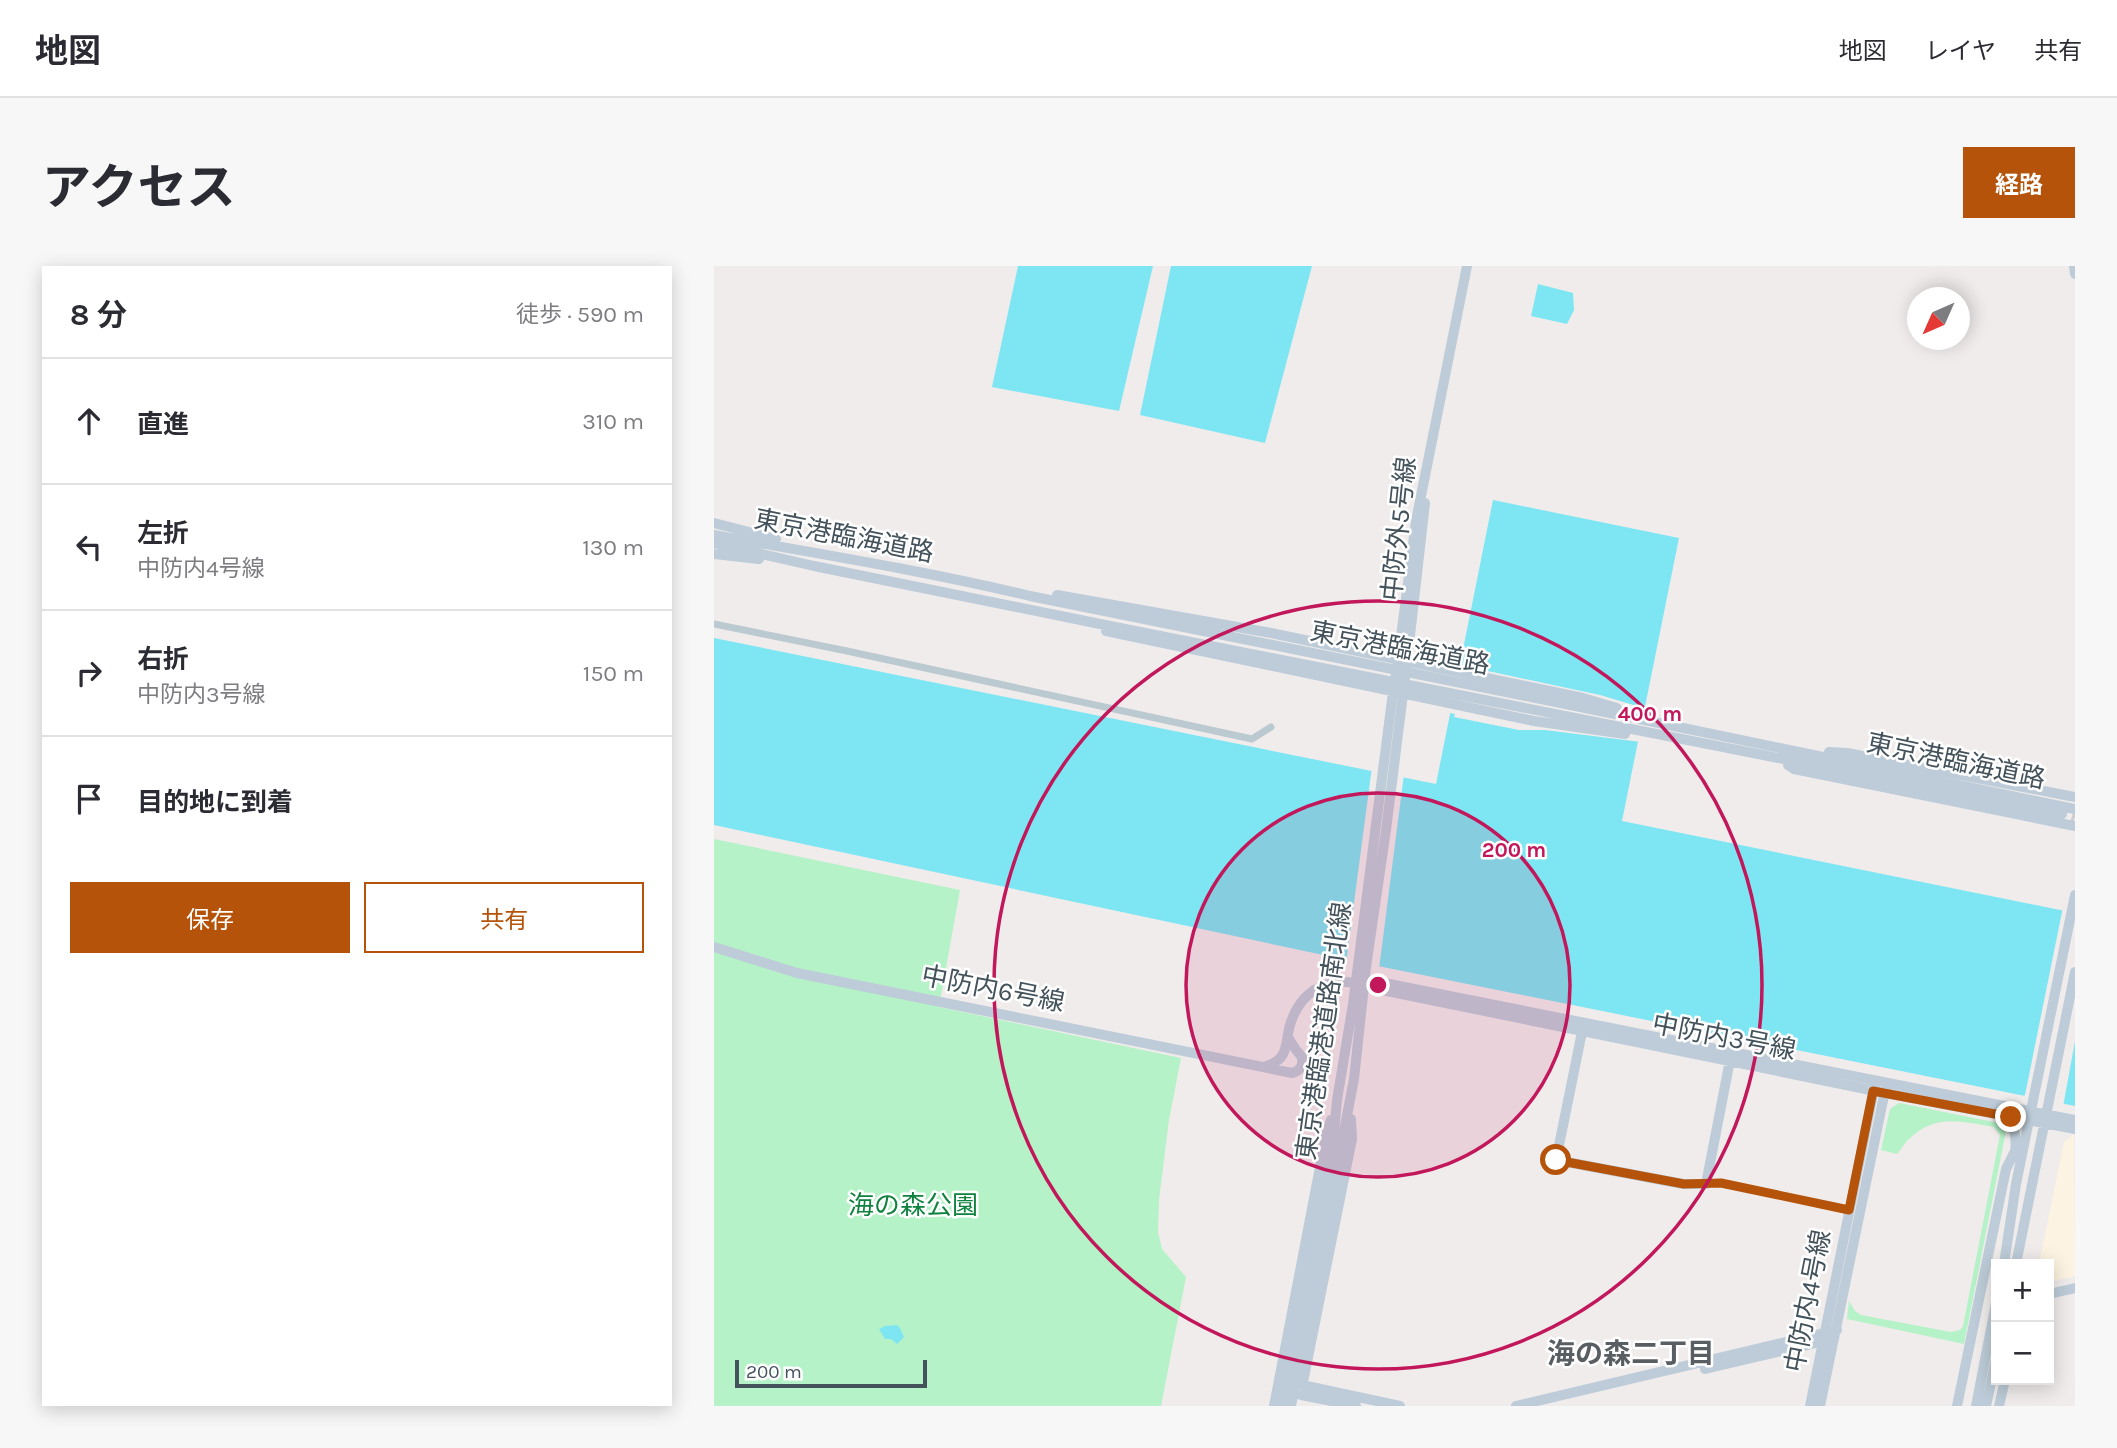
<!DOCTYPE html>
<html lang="ja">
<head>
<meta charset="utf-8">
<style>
  :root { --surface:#fff; --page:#f7f7f7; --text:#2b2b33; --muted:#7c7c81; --line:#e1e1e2; --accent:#b45309 }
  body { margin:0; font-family:Karla,"Noto Sans JP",sans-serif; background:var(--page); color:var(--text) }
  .controls { position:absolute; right:21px; bottom:21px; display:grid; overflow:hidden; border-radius:0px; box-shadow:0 4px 18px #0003 }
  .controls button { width:63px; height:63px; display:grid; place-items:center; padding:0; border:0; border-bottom:2px solid var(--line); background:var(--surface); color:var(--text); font:35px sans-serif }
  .compass { position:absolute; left:1193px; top:21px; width:63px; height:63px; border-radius:50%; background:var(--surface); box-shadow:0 4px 18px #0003; rotate:225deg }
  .scale { position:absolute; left:21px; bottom:18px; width:192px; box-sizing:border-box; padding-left:7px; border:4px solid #43525b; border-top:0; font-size:19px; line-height:24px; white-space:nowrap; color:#43525b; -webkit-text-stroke:5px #fff; paint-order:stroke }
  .stop { position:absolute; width:21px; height:21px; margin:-16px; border:5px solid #b45309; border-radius:50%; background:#fff }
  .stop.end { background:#b45309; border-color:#fff; box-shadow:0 2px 7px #0008 }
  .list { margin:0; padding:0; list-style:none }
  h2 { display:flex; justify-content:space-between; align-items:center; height:91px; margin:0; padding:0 28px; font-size:30px }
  h2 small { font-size:23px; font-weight:400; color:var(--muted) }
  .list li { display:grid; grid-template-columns:46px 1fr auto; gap:21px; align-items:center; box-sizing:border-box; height:126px; padding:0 28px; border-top:2px solid var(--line) }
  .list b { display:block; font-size:26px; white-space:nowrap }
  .list p { margin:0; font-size:23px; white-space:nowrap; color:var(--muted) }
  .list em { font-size:23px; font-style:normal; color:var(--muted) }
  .actions { display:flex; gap:14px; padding:21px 28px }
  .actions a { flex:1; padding:16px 0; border:2px solid var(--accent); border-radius:0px; text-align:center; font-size:24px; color:var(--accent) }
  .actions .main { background:var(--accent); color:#fff }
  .icon { flex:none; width:38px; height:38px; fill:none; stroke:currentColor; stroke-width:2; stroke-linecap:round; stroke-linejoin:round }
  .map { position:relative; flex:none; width:1361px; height:1140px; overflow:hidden; border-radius:0px }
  header { display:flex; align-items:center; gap:42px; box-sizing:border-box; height:98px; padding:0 35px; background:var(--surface); border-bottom:2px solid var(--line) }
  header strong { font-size:33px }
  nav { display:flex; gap:38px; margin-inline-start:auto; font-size:24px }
  .intro { display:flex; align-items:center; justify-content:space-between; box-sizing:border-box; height:168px; padding:0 42px }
  h1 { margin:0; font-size:49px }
  .button { padding:18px 32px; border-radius:0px; background:var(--accent); color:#fff; font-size:24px; font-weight:700 }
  main { display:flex; gap:42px; padding:0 42px }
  aside { flex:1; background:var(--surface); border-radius:0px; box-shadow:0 4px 18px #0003 }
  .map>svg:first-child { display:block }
</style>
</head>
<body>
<header>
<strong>地図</strong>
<nav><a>地図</a><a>レイヤ</a><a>共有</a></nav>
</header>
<div class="intro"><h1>アクセス</h1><a class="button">経路</a></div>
<main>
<aside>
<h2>8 分<small>徒歩 · 590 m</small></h2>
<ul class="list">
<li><svg class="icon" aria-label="ahead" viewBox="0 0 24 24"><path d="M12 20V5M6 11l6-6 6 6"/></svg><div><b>直進</b></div><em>310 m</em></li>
<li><svg class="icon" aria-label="left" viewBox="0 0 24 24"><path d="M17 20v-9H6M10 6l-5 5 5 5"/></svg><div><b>左折</b><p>中防内4号線</p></div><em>130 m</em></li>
<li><svg class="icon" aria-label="right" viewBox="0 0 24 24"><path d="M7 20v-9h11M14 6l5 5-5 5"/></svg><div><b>右折</b><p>中防内3号線</p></div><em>150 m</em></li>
<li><svg class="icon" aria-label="arrive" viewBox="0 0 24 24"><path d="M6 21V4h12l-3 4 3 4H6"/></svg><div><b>目的地に到着</b></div></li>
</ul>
<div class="actions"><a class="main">保存</a><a>共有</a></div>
</aside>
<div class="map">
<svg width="1361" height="1140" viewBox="0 0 1361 1140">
  <rect width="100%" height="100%" fill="#f0ecec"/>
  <!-- commercial -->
  <path fill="#fdf3e2" d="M1360,868l1,142 -26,6v-18h-10l25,-122z"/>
  <!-- green -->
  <path fill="#b5f2c7" d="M0,573l246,51 -21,117 242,51 -12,62 -10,80 -1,32 4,17 24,28 -25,129h-447z
    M1185,837l100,20 7,8 -42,213 -117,-25 2,-18 6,10 6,4 90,17 9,-2 3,-4 37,-191 -6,-8c-34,-6 -60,-14 -87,14 -4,4 -6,9 -10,13l-16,-4 9,-41z"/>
  <!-- water -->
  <path fill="#7ee6f3" d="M304,0h135l-34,145 -127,-24z
    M457,0h141l-47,177 -125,-28z
    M824,18l35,9 1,17 -7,14 -36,-8z
    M779,234l186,38 -57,283 453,92v193l-747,-150 -614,-131v-187l722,146z
    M183,1059l3,3 4,9 -7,7 -6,-5h-6l-6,-10 6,-3z"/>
  <!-- pier -->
  <path fill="#f0ecec" d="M746,399l140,30 47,14 -6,33 -96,-12h-26l-65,-13 1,-3 -9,-2 8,-44 5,1z
    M658,501l32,7 -25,195 -33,-6z
    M1349,641l12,2v132l-12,66 -41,-9 3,-3z"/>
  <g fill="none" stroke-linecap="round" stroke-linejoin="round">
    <!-- secondary-tunnel -->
    <path stroke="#cdcdcf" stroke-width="10" stroke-dasharray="10 5" stroke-linecap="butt" d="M1358,550l3,1"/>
    <!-- street -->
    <path stroke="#bbc9d0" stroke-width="7" d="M0,358l133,27 405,88 19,-12
      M992,918l15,-1 128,27"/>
    <!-- secondary -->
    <path stroke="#bdccd8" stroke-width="10" d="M1360,0l1,8
      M0,257l62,16
      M0,269c106,19 212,36 316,61l629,127 416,86
      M0,277l100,23 296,60 952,188
      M0,288l45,5
      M343,329l214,38 312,65 34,10
      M392,365l428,90 91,13
      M684,394l18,-139 51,-255
      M693,396l18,-159
      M1115,486l18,1 228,44
      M1074,499l6,4 281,57
      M0,681l83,26 495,100c9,-2 11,-8 10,-16l-6,-7 -8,-13
      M651,718l14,-2 696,138
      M869,761l-27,133 127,24h23l25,-129
      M552,800c25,-7 18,-25 25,-44 14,-41 51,-47 86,-33l508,104 190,36
      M1288,850c16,10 14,24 13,41
      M1290,998l12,-80 59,-289
      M1302,998l59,-292
      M1335,1028l26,-6
      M991,1103l124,-29
      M589,1116l49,-243 -1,-20
      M588,1119l98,21
      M587,1129l55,11
      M560,1140l52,-270 5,-16
      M568,1140l51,-263 4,-43 16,-96 40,-312
      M577,1140l63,-327 12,-112 20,-137 17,-136
      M802,1140l321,-76
      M1096,1140l65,-322
      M1106,1140l66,-320
      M1243,1140l49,-237 9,-18
      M1262,1140l20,-103
      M1272,1140l10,-47
      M1285,1140l6,-26"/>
    <!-- secondary-bridge -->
    <path stroke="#bdccd8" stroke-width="10" d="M679,426l5,-32
      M689,428l4,-32"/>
  </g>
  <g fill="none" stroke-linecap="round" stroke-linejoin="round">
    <!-- route -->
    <path stroke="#b45309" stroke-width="9" d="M842,894l128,24 37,-1 128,27 24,-119 138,26"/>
  </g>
  <!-- distance rings -->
  <circle cx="664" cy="719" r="192" fill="#c2185b" fill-opacity=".12"/>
  <g fill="none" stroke="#c2185b" stroke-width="3.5">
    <circle cx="664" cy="719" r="192"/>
    <circle cx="664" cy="719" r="384"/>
  </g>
  <g text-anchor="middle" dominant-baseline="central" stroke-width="5" stroke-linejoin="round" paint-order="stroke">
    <!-- street labels -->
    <g font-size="26" fill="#43525b" stroke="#fff">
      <text transform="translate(685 263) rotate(-84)">中防外5号線</text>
      <text transform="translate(130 270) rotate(11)">東京港臨海道路</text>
      <text transform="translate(686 382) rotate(11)">東京港臨海道路</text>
      <text transform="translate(1242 495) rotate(12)">東京港臨海道路</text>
      <text transform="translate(279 723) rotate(11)">中防内6号線</text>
      <text transform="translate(610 765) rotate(-82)">東京港臨港道路南北線</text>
      <text transform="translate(1010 771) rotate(11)">中防内3号線</text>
      <text transform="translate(1094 1035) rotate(-79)">中防内4号線</text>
    </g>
    <!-- park labels -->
    <g font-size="26" fill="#0e823e" stroke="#fff">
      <text x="199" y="939">海の森公園</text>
    </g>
    <!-- neighbourhood labels -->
    <g font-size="28" font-weight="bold" fill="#595e62" stroke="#fff">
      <text x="917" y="1087">海の森二丁目</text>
    </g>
  </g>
  <circle cx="664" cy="719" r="10" fill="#c2185b" stroke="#fff" stroke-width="3.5"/>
  <g font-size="21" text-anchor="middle" font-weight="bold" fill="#c2185b" stroke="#fff" stroke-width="5" stroke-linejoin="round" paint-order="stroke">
    <text x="936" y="455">400 m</text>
    <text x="800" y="591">200 m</text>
  </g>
</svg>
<div class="controls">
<button>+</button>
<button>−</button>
</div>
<svg class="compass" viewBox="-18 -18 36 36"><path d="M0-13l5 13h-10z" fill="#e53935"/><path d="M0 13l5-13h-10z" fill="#7c7c81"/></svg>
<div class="scale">200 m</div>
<div class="stop" style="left:842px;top:894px"></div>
<div class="stop end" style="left:1297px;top:851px"></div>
</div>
</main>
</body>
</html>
